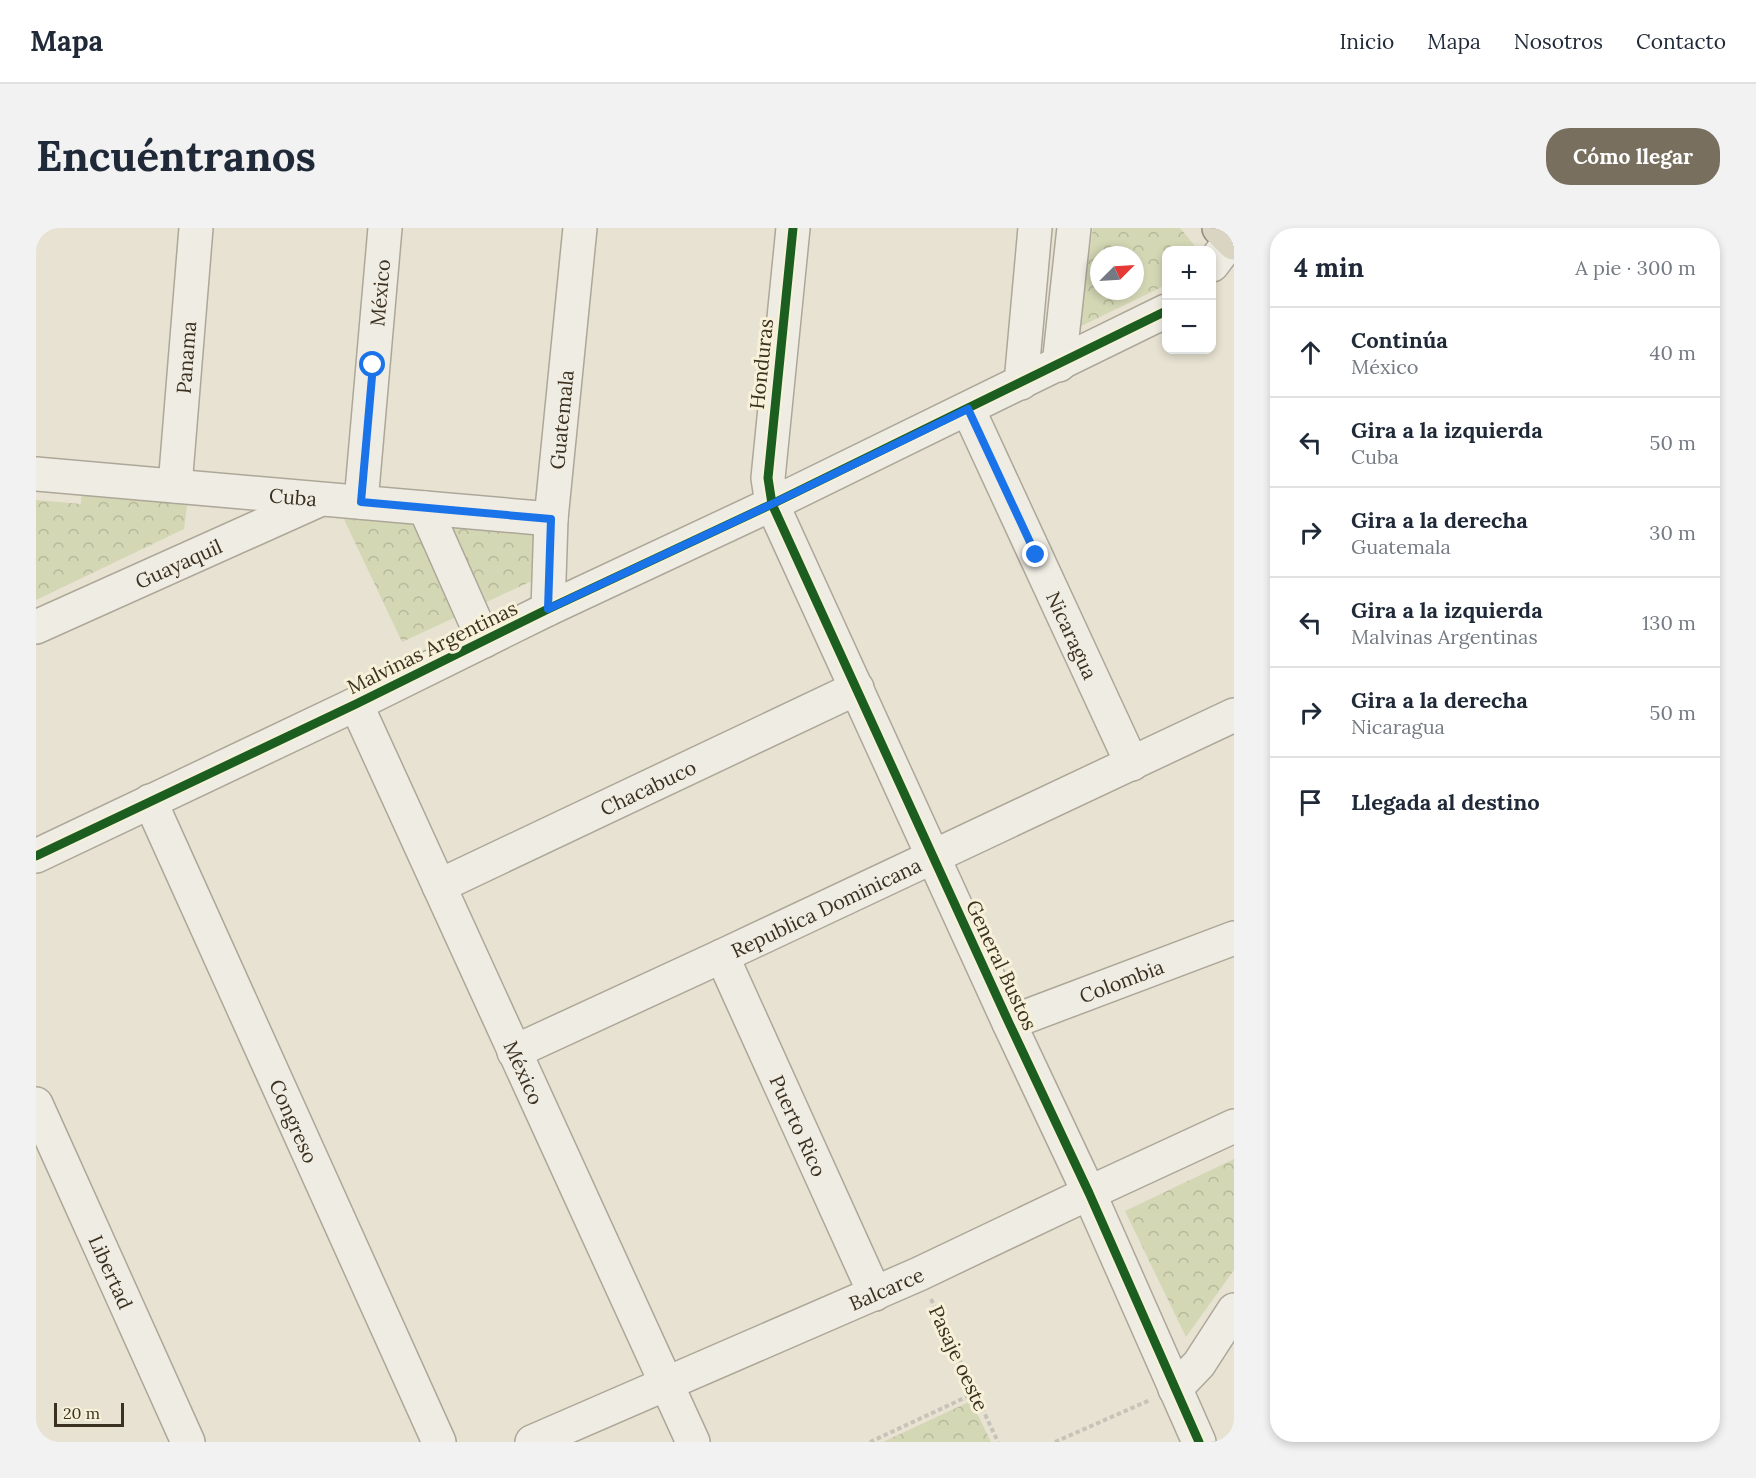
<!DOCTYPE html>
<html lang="es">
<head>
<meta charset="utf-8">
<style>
  :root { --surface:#fff; --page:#f2f2f3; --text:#1f2937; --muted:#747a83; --line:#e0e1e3; --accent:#786f5e }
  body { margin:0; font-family:Lora,serif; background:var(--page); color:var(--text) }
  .controls { position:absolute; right:18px; top:18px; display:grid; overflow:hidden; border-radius:12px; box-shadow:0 3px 9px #0003 }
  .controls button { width:54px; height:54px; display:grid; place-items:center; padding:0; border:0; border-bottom:2px solid var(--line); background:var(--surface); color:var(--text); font:30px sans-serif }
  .compass { position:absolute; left:1054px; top:18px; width:54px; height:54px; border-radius:50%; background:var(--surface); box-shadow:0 3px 9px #0003; rotate:66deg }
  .scale { position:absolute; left:18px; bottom:15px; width:70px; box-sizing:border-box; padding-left:6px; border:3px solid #3c3120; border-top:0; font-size:16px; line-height:21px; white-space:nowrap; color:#3c3120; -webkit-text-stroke:4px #f6f1d8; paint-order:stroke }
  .stop { position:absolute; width:18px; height:18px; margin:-14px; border:4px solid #1a73e8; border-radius:50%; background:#fff }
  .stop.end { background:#1a73e8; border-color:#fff; box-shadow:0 2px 6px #0008 }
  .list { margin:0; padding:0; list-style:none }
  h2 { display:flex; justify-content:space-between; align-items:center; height:78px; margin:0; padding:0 24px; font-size:26px }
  h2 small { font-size:20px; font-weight:400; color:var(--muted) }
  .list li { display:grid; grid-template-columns:39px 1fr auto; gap:18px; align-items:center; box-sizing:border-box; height:90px; padding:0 24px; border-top:2px solid var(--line) }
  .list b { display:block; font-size:22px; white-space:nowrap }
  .list p { margin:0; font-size:20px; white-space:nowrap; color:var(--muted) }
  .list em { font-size:20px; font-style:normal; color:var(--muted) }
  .icon { flex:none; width:33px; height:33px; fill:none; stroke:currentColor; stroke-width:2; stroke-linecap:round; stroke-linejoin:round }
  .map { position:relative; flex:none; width:1198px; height:1214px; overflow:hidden; border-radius:24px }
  header { display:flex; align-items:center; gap:36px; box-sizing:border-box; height:84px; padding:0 30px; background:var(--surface); border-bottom:2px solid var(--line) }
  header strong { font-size:28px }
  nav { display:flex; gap:33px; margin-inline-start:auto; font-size:21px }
  .intro { display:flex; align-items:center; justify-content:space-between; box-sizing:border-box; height:144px; padding:0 36px }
  h1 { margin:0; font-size:42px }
  .button { padding:15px 27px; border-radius:24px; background:var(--accent); color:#fff; font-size:21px; font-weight:700 }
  main { display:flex; gap:36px; padding:0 36px }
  aside { flex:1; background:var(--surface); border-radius:24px; box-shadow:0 3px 9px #0003 }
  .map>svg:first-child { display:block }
</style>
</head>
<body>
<header>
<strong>Mapa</strong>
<nav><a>Inicio</a><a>Mapa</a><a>Nosotros</a><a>Contacto</a></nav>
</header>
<div class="intro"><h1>Encuéntranos</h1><a class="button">Cómo llegar</a></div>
<main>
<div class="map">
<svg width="1198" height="1214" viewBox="0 0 1198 1214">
  <defs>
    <pattern id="park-crowns" width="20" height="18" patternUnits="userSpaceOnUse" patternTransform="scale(1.5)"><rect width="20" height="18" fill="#d3d7b4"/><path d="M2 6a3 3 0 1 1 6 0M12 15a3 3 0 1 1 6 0" fill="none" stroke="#b6b99a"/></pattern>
  </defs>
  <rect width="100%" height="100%" fill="#e7e2d1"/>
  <!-- park -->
  <path fill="url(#park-crowns)" fill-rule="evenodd" d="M1057,0h87l15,18 -1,4h-28v35l-87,42zM1063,27h36v36h-36z
    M46,257l106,12 -4,32 -148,71v-100l45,4z
    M306,287l74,7 42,94 -56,26z
    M409,296l93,8 -4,48 -52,24z
    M1198,931v111l-48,67 -61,-126z
    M935,1173l20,41h-108z"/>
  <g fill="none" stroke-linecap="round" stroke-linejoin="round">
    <!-- minor casing -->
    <g stroke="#ada799" stroke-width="36">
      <g id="minor">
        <path d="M757,0l-25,250 4,26 237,519 80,170 110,249"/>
        <path d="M1176,37l18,-24 4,-9"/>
        <path d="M1023,137l15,-137"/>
        <path d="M985,155l14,-155"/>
        <path id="s1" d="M932,181l164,355"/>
        <path id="s2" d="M0,246l515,45"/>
        <path id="s3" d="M139,258l21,-258"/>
        <path id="s4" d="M325,274l24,-274"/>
        <path d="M389,280l59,133"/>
        <path id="s5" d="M512,381l3,-90 29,-291"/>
        <path id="s6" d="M0,399l283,-127"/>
        <path id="s7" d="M320,476l337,738"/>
        <path id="s8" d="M114,573l289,641"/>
        <path d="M0,628l320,-152 192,-95 224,-105 394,-193"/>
        <path id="s9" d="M403,658l418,-198"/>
        <path id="s10" d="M686,728l153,338"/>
        <path id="s11" d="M973,795l225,-85"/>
        <path id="s12" d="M478,824l208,-96 512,-241"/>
        <path id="s13" d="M0,876l152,338"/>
        <path d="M1139,1161l24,-25 35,-54"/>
        <path id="s14" d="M496,1214l387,-168 170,-81 145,-67"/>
      </g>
    </g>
    <!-- highway casing -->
    <g stroke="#928d80" stroke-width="36">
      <path id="highway" d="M1183,0l15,15"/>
    </g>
    <!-- path -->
    <path stroke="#c8c3b9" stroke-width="4" stroke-dasharray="4.5 3" stroke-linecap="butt" d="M895,1071l67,143
      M834,1214l105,-49
      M1019,1214l95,-42"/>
    <!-- minor -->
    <use href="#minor" stroke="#efece3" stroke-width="33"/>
    <!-- highway -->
    <use href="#highway" stroke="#dad4c2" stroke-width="33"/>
    <!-- cycleway casing -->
    <g stroke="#f6f1d8" stroke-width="13">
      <path id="cycleway" d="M757,0l-25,250 4,26 237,519 80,170 110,249
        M0,628l320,-152 192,-95 224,-105 394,-193"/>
    </g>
    <!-- cycleway -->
    <use href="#cycleway" stroke="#1b5e20" stroke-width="9"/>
  </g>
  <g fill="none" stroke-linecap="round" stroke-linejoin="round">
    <!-- route -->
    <path stroke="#1a73e8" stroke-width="8" d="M337,137l-12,137 190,17 -3,90 224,-105 196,-95 68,146"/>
  </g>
  <g text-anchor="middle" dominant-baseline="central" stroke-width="6" stroke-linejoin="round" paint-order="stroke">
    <!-- street labels -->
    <g font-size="20" fill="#3c3120" stroke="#f6f1d8">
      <text stroke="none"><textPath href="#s4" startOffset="210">México</textPath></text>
      <text stroke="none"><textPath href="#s3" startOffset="129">Panama</textPath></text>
      <text transform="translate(725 136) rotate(-84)">Honduras</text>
      <text stroke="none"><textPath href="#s5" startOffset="190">Guatemala</textPath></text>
      <text stroke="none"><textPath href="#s2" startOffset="258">Cuba</textPath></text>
      <text stroke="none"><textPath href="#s6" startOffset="156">Guayaquil</textPath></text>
      <text stroke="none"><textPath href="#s1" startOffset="249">Nicaragua</textPath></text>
      <text transform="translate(396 419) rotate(-26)">Malvinas Argentinas</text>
      <text stroke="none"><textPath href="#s9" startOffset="231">Chacabuco</textPath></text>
      <text stroke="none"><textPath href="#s12" startOffset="344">Republica Dominicana</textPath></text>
      <text transform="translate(966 737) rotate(65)">General Bustos</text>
      <text stroke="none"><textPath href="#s11" startOffset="120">Colombia</textPath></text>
      <text stroke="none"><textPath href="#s7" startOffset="405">México</textPath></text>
      <text stroke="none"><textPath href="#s8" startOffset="351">Congreso</textPath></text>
      <text stroke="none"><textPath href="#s10" startOffset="186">Puerto Rico</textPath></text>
      <text stroke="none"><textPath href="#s13" startOffset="184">Libertad</textPath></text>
      <text stroke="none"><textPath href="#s14" startOffset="386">Balcarce</textPath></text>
      <text transform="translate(923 1130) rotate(65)">Pasaje oeste</text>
    </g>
  </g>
</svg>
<div class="controls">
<button>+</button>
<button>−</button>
</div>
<svg class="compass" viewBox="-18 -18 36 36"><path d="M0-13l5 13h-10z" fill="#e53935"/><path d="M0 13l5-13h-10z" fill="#747a83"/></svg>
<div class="scale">20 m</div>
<div class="stop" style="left:337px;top:137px"></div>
<div class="stop end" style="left:1000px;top:327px"></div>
</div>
<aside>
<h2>4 min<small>A pie · 300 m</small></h2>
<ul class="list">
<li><svg class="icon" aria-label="ahead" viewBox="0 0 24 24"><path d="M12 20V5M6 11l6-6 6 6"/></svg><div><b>Continúa</b><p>México</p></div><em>40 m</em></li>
<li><svg class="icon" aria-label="left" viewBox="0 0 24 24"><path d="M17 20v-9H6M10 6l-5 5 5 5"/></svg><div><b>Gira a la izquierda</b><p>Cuba</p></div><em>50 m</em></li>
<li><svg class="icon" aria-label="right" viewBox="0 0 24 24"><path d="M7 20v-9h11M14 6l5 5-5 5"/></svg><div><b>Gira a la derecha</b><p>Guatemala</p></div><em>30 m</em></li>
<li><svg class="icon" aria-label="left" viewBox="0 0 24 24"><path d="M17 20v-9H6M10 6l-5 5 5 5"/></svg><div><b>Gira a la izquierda</b><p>Malvinas Argentinas</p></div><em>130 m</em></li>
<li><svg class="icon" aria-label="right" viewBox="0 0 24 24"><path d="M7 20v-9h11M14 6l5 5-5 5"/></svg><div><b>Gira a la derecha</b><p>Nicaragua</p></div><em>50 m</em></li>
<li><svg class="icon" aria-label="arrive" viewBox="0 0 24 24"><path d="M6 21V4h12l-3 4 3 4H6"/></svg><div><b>Llegada al destino</b></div></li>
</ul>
</aside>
</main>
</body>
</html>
